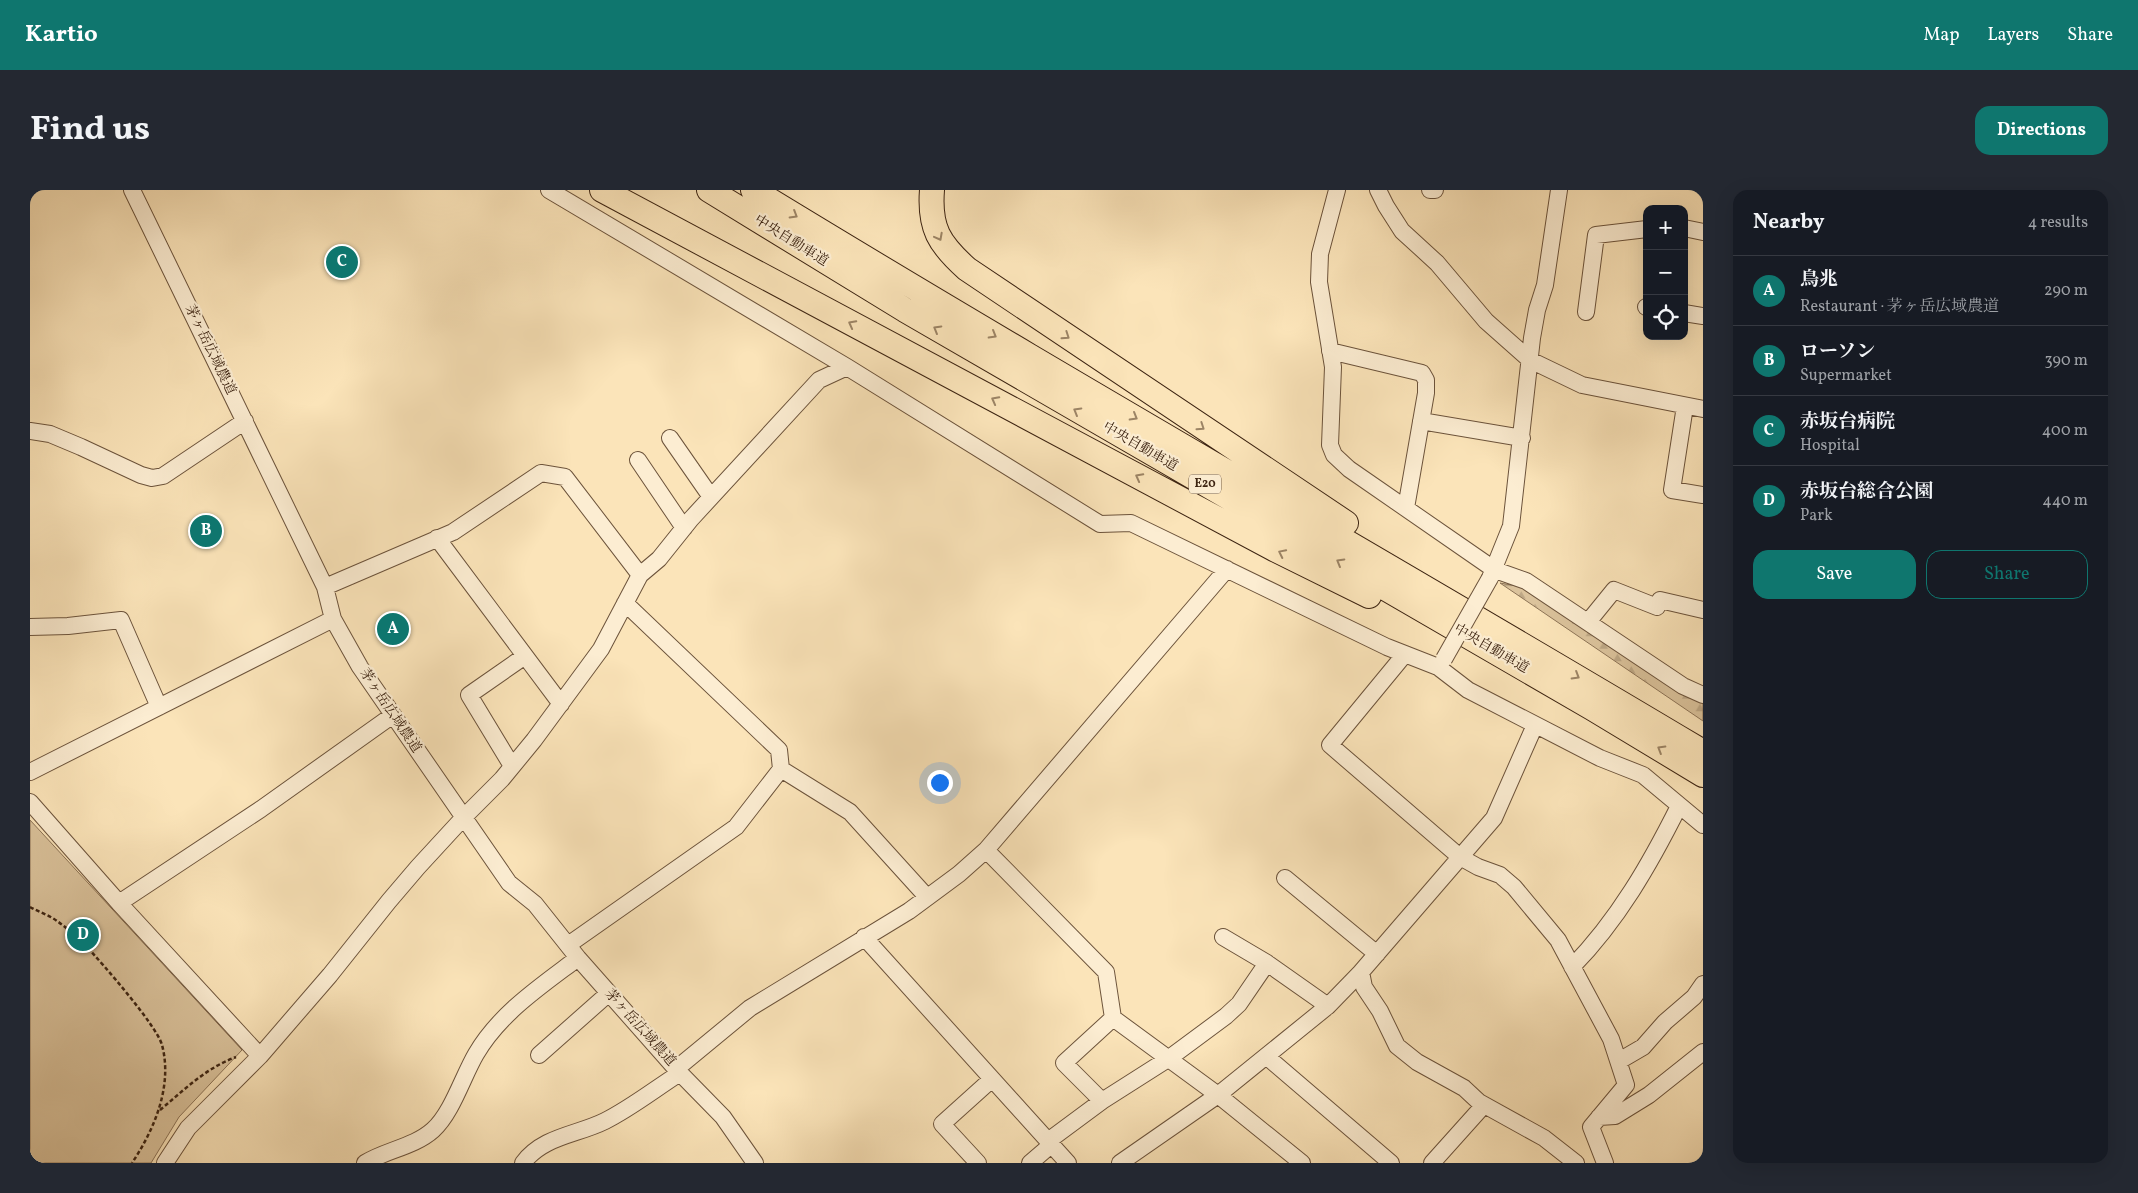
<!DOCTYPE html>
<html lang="en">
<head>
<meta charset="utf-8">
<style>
  :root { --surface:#171b24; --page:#242831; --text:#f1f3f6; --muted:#9ea1a6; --line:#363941; --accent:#0f766e }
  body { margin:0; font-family:Vollkorn,"Noto Serif JP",serif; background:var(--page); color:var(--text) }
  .controls { position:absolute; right:15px; top:15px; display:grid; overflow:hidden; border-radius:10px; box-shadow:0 5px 20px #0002 }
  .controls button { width:45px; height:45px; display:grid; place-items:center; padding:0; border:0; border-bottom:1px solid var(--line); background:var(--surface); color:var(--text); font:25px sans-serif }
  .you { position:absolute; left:909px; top:592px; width:18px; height:18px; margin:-12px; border:4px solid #fff; border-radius:50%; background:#1a73e8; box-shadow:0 0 0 8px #1a73e833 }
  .badge { display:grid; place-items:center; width:32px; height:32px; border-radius:50%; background:var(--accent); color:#fff; font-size:16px; font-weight:700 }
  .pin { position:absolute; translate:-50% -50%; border:2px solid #fff; box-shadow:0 1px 5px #0006 }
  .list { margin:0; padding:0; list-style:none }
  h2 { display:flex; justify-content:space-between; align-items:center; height:65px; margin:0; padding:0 20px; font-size:21px }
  h2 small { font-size:16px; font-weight:400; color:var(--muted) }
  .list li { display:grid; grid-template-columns:32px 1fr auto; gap:15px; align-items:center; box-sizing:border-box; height:70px; padding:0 20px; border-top:1px solid var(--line) }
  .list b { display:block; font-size:19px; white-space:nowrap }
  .list p { margin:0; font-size:16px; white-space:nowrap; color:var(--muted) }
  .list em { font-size:16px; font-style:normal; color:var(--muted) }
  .actions { display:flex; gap:10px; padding:15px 20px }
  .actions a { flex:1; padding:11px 0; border:1px solid var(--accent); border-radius:15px; text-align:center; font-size:18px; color:var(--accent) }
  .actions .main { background:var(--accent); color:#fff }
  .icon { flex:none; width:28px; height:28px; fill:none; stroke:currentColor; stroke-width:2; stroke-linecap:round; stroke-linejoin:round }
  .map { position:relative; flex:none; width:1673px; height:973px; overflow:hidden; border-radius:15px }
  header { display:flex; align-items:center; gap:30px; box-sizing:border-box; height:70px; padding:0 25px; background:var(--accent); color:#fff }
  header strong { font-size:24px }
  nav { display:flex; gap:28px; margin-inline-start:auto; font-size:18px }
  .intro { display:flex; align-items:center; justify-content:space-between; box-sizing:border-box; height:120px; padding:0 30px }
  h1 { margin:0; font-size:35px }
  .button { padding:12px 22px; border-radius:15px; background:var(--accent); color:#fff; font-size:18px; font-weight:700 }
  main { display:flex; gap:30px; padding:0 30px }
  aside { flex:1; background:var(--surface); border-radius:15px; box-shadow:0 5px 20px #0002 }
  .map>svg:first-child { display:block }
</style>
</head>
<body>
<header>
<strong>Kartio</strong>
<nav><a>Map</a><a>Layers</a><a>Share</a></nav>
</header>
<div class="intro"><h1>Find us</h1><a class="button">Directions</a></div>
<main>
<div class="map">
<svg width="1673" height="973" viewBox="0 0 1673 973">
  <defs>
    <pattern id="forest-firs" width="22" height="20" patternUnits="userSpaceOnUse" patternTransform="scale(1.25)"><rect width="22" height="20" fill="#dbc39c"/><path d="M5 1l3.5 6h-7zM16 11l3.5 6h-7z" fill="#bda785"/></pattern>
  </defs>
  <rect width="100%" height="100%" fill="#fbe4b9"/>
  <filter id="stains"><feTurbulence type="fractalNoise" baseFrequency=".004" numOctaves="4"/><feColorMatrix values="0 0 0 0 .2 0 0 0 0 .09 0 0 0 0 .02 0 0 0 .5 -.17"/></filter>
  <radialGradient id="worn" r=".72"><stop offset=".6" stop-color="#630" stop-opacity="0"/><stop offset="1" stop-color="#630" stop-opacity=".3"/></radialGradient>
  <!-- forest -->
  <path fill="url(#forest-firs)" stroke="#8c7356" d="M1470,393l28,5 175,113v20z"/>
  <!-- green -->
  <path fill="#dbc39c" stroke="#8c7356" d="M0,630l212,230 -63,67 -28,46h-121z"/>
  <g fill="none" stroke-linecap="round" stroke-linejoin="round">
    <!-- minor casing -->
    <g stroke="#6c533b" stroke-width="18">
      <path id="minor" d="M102,0l193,397 8,32 27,48 149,216 26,21 43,54 98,111 47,48 32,46
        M519,0l298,177 253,157 31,-1 256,124 51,20 30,23 132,68 43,17 60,50
        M1307,0l-17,64 -1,28 14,85 -3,78 4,10 15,14 146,101 31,11 157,105 20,9
        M1348,0l8,16 16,25 35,32 49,58 44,39 52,25 121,24
        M1400,0h5
        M1654,38l19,4
        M1616,117h1
        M1556,122l10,-77 51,-6
        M1654,123l19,3
        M1300,161l92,22 4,7v13l-20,115
        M1655,216l-13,84 31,5
        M1391,231l101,17
        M0,241l20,3 31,13 60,28 11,3 11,-2 82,-55
        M640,248l41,59
        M608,270l46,68
        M407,348l124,166
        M1460,388l21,-52 21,-188 5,-28 8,-25 14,-95
        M295,397l128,-55 88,-59 24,4 75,98
        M1558,432l26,-32 43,17 3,-7 43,10
        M0,437l38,-1 53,-6 38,87
        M1375,464l-75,91 130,112 18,10 22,8 14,12 44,53 53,99 15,46 -35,42 14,36
        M482,576l-43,-71 56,-39
        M751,579l69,43 77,85
        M0,582l303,-153
        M0,612l89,101 141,153
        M956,660l120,122 7,46 105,77 84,68
        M1255,688l92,76
        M89,713l142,-94 132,-94
        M834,747l204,226
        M1193,747l44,26 61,43
        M538,755l168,-118 45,-58 -2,-19 -154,-147
        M1542,777c46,-47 78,-103 107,-161
        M1331,782l3,15 16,24 17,35 20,16 47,26 15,14 65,36 32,25
        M509,865l70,-62
        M1236,866l125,107
        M1589,871l24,-14 22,-25 29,-25 9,-13
        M646,879l74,-61 159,-97 50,-37 27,-24 241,-281
        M1072,911l-38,-38 49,-45
        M1569,927l16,-1 34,-21 54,-43
        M1018,951l54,-40 66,-42 58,-43 13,-12 28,-41
        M135,973l23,-35 72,-72 70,-81 59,-74 29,-34 46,-50 38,-38 32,-39 67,-91 39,-74 19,-16 32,-40 128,-139 28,-13
        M335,973c21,-13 49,-16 68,-33 19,-17 30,-54 43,-76 24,-41 65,-68 102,-96
        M493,973c20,-27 54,-28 82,-42 26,-13 50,-32 75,-48
        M948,973l-36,-39 50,-45
        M1000,973l21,-18
        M1090,973l98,-68 110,-89 33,-34 133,-154 41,-93
        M1402,973l52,-58"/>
    </g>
    <!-- highway casing -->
    <g stroke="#3c2311" stroke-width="26">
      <path id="highway" d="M572,0l672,359 95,47
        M679,0l196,120 687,398 111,67
        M723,0c314,192 634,373 950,562
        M902,0c-3,38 7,54 35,79l379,254"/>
    </g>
    <!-- path -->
    <path stroke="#3c2311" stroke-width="2.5" stroke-dasharray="4 2.5" stroke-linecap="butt" d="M0,717c9,5 19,8 27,14 10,7 21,16 29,25 16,17 71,80 76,99 11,41 -8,85 -30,118
      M130,920c24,-20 46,-42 76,-53"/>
    <!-- minor -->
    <use href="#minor" stroke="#fcedd2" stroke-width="16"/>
    <!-- highway -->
    <use href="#highway" stroke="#fbe4b9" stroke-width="24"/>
    <!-- minor-bridge casing -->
    <g stroke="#6c533b" stroke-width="18" stroke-linecap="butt">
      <path id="minor-bridge" d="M1414,469l46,-81"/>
    </g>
    <!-- minor-bridge -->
    <use href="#minor-bridge" stroke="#fcedd2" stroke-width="16"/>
  </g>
  <!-- one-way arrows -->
  <defs><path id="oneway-chevron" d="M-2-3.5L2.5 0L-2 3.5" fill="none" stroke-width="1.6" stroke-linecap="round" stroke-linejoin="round" transform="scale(1.25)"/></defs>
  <g stroke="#9c8465">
    <use href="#oneway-chevron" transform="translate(764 25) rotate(31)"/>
    <use href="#oneway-chevron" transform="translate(909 47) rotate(62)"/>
    <use href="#oneway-chevron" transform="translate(822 134) rotate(-152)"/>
    <use href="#oneway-chevron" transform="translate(907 139) rotate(-150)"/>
    <use href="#oneway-chevron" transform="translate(963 145) rotate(30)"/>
    <use href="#oneway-chevron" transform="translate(1036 146) rotate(34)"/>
    <use href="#oneway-chevron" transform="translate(965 210) rotate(-152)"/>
    <use href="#oneway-chevron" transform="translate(1047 221) rotate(-150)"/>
    <use href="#oneway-chevron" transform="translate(1104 227) rotate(30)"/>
    <use href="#oneway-chevron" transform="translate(1171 237) rotate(34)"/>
    <use href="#oneway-chevron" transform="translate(1109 287) rotate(-152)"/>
    <use href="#oneway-chevron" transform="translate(1252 363) rotate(-154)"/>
    <use href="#oneway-chevron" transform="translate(1310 372) rotate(-150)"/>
    <use href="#oneway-chevron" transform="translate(1546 486) rotate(31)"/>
    <use href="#oneway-chevron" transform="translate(1631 559) rotate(-149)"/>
  </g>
  <g text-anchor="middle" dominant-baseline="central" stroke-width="4.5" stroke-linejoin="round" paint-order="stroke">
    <!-- shield labels -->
    <rect fill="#fcedd2" stroke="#76604b" stroke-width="1" x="1159" y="284.5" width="32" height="19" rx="4"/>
    <g font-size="12" font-weight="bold" fill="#3c2311">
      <text x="1175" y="294">E20</text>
    </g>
    <!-- street labels -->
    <g font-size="14" fill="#3c2311" stroke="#fcedd2">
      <text transform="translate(761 51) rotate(32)">中央自動車道</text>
      <text transform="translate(180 160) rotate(64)">茅ヶ岳広域農道</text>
      <text transform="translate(1110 257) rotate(30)">中央自動車道</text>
      <text transform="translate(1461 459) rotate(30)">中央自動車道</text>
      <text transform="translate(360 521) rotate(56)">茅ヶ岳広域農道</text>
      <text transform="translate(610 838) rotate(48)">茅ヶ岳広域農道</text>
    </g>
  </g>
  <rect width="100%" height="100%" filter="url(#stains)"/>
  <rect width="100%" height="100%" fill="url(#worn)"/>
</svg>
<div class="controls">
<button>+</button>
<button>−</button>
<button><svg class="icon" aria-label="locate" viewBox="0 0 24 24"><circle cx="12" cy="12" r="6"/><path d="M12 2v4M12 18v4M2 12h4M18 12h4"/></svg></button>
</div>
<div class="you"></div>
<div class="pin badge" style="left:363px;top:439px">A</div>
<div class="pin badge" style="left:176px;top:341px">B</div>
<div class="pin badge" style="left:312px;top:72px">C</div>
<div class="pin badge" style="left:53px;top:745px">D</div>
</div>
<aside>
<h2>Nearby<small>4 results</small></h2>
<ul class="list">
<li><span class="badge">A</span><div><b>鳥兆</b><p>Restaurant · 茅ヶ岳広域農道</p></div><em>290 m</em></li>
<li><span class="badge">B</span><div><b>ローソン</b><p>Supermarket</p></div><em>390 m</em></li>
<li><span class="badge">C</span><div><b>赤坂台病院</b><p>Hospital</p></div><em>400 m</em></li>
<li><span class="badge">D</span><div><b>赤坂台総合公園</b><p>Park</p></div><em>440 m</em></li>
</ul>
<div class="actions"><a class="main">Save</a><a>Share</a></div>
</aside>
</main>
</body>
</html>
